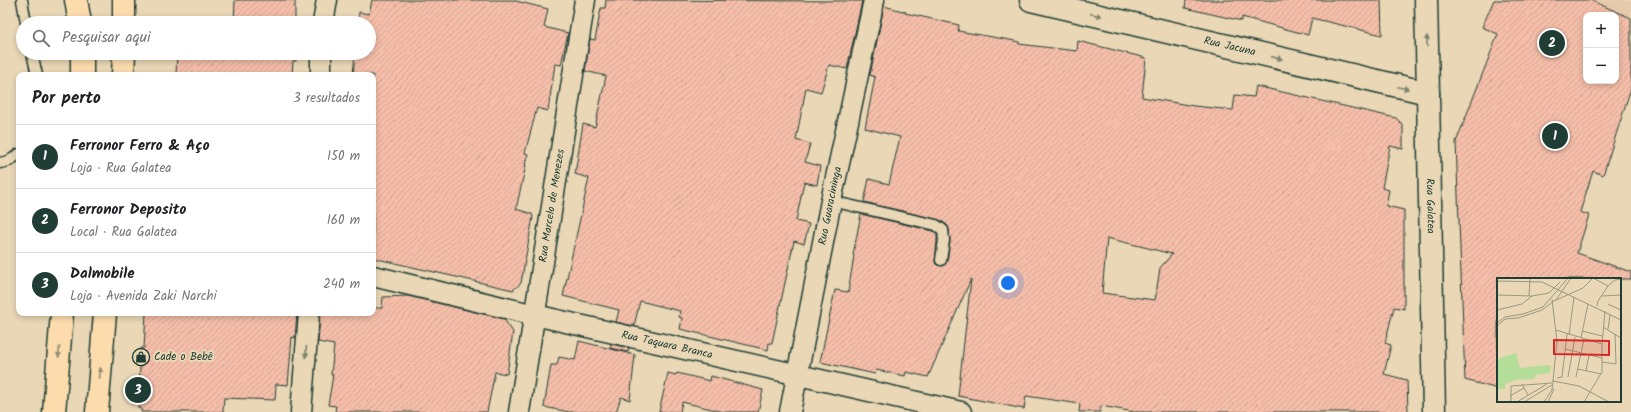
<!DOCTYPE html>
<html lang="pt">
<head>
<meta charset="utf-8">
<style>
  :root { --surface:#fff; --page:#f6f6f6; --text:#202124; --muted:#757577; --line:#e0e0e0; --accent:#1f3d34 }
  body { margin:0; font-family:Kalam,sans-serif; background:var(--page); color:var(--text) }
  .controls { position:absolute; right:12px; top:12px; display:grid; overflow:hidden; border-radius:8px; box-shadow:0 2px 6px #0003 }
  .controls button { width:36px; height:36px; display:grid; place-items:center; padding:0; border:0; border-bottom:1px solid var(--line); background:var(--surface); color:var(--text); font:20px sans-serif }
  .you { position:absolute; left:1008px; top:283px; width:14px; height:14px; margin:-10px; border:3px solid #fff; border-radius:50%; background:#1a73e8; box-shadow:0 0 0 6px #1a73e833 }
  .badge { display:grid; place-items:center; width:26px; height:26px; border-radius:50%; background:var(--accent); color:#fff; font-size:13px; font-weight:700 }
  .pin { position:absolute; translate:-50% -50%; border:2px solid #fff; box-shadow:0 1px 4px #0006 }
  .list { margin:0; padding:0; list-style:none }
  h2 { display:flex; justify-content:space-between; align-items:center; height:52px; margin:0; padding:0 16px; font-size:17px }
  h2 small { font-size:13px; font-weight:400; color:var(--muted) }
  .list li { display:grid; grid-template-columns:26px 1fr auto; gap:12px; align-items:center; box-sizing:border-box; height:64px; padding:0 16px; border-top:1px solid var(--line) }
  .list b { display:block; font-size:15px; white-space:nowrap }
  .list p { margin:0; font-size:13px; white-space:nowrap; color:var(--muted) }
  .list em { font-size:13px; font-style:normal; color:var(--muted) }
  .icon { flex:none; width:22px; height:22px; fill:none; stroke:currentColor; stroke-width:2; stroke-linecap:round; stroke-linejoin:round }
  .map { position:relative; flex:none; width:1631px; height:412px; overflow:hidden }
  .search { position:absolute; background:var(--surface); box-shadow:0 2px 6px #0003; left:16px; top:16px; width:360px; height:44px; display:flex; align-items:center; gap:10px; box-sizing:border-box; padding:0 14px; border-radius:22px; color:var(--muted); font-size:15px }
  .panel { position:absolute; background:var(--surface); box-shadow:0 2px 6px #0003; left:16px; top:72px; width:360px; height:244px; border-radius:8px }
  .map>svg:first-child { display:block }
</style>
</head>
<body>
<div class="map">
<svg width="1631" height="412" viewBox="0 0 1631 412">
  <defs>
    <pattern id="building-hatch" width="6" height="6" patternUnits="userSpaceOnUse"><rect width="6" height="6" fill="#f5bea9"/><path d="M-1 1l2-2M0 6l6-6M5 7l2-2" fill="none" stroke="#d2a492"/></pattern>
  </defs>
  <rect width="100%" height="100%" fill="#e9d7b5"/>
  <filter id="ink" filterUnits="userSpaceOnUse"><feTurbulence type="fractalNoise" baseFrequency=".025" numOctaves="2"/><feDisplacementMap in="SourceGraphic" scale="8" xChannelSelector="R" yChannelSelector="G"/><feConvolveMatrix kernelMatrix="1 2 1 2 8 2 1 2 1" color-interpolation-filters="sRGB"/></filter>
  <g filter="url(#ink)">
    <!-- built -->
    <path fill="#e5caac" d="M1590,0h41v18z"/>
    <!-- building -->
    <path fill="url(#building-hatch)" stroke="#1f3d34" fill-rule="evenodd" d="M235,0h60v23h-61z
      M372,0h140l36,9 -4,18 24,6 -7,32 -6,-1 -7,47 -11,-3 -12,45 3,1 -3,10 1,1 -10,44 16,5 1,3 -12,66 -8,7 -140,-32v-183h-20l2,-22h14v-30h-11l1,-11 10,2z
      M606,0l256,1 -15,68 -18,-4 -8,27 -15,-4 -10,52 14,4 -5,18 15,4 -3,19 -13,-3 -8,39 13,3 -5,20 -10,-3 -22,102h-3l-1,7 -88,-21 2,-11 -3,-1 1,-6 -40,-10 -6,25 -18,-4 3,-12 -56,-14 26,-118 -14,-4 8,-50 12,3 11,-51 -21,-5 5,-32 5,1 6,-32h4z
      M1186,0h195l1,35 -70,-17 -4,17 -66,-18v4l-57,-13z
      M1494,0h96l41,18v70l-28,87 -10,-4 -13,41 9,3 -12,38 54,19v7h-133v110l-33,-9 -9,-238 42,-108 -16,-7zM1586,15h30v66h-30z
      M884,6l22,6 -1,1 54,12 -1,6 52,9 9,2v2l58,7 1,-10 68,17 -4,39 52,9 39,4 2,-15 19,2 2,-11 140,32 7,7v24l-13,-3 -8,42 7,2 -3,16 18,4v99l-10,-2 -9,36 6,2 -7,29 23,6 1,32h-274l-33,-6 -1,6h-21l1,-8 -54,-8 -2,13 -66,-13 13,-117 -43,98 -22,-5 -1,4 -29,-6 -1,4 -55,-12 15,-72 13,2 6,-36 -1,-1 8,-41 72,17 4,3v6l-2,23 2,2 6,1 4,-5 3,-20 -1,-12 -2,-4 -7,-5 -76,-18 5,-23 20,5 11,-47 -35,-9 10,-51 -5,-2zM1107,238l65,16 -12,14 -5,32 -53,-7z
      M177,53h120l-1,8h-3l-1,14h-116z
      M408,296l96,23 9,13 -6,42 -12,-2 -8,40h-152l1,-6 -8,-1 5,-30h-2l3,-30 -16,-3 2,-29h53v-5h9l1,-11z
      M146,313h151l-2,25 -3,-1 -4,48 -12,-1 -1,16 -51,-2 -1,14h-82v-4h-3l3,-60h3z
      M579,341l56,14 -5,45 -9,-3 -5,15h-47l-25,-5 7,-42h6l2,-8 16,3z
      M611,344l18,4 -1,4 -18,-4z
      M668,373l8,2 1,-2 33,8 1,-5 52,14 -5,22h-34l-42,-10 -2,10h-21z"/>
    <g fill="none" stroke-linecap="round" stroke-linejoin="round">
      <!-- service casing -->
      <g stroke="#1f3d34" stroke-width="13">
        <path id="service" d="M22,0l4,23
          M32,53l5,22
          M0,163l9,-2 10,-7
          M831,201l105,24 7,5 1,10 -3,20"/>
      </g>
      <!-- minor casing -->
      <g stroke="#1f3d34" stroke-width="23">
        <g id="minor">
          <path d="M323,23l4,-23"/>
          <path d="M321,75v-22"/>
          <path id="s1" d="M373,276l162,39 426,97"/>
          <path d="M301,412l8,-99"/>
          <path id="s2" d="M519,412l66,-412"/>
          <path id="s3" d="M790,412l41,-211 43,-201"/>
        </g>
      </g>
      <!-- tertiary casing -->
      <g stroke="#1f3d34" stroke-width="25">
        <g id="tertiary">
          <path id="s4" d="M1428,93l6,319"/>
        </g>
      </g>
      <!-- secondary casing -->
      <g stroke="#1f3d34" stroke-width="25">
        <g id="secondary">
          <path id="s5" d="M1031,0l397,93 -2,-93"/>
        </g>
      </g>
      <!-- primary casing -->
      <g stroke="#1f3d34" stroke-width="25">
        <path id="primary" d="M76,0l4,23
          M124,23v-23
          M82,75v-22
          M123,75l1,-22
          M54,412l8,-99
          M97,412l8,-99"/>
      </g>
      <!-- service -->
      <use href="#service" stroke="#e9d7b5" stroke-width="10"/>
      <!-- minor -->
      <use href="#minor" stroke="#e9d7b5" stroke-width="20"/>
      <!-- tertiary -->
      <use href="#tertiary" stroke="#e9d7b5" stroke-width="22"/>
      <!-- secondary -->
      <use href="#secondary" stroke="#e9d7b5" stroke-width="22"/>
      <!-- primary -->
      <use href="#primary" stroke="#fcdcac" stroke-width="22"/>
    </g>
    <!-- one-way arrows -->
    <defs><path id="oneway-solid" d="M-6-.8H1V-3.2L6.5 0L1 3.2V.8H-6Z"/></defs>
    <g fill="#7a826e">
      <use href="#oneway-solid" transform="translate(1096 15) rotate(13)"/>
      <use href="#oneway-solid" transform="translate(1427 41) rotate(-91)"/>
      <use href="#oneway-solid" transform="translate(1277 58) rotate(13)"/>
      <use href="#oneway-solid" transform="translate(1403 88) rotate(12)"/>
      <use href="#oneway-solid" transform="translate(306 352) rotate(94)"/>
    </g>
    <g fill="#8e8c70">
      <use href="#oneway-solid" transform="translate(59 352) rotate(95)"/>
      <use href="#oneway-solid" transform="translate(100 373) rotate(-85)"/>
    </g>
  </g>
  <!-- icons -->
  <defs>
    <g id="shop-ring" transform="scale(0.9)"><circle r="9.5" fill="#e9d7b5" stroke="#1f3d34" stroke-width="1.5"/><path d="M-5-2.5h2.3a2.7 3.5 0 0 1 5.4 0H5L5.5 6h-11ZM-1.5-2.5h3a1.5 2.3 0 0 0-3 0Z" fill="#1f3d34"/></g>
  </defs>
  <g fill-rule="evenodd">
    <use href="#shop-ring" x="141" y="357"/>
  </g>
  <g text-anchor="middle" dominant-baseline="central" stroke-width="4" stroke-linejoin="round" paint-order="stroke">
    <!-- street labels -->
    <g font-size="11" fill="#1f3d34" stroke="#e9d7b5">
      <text stroke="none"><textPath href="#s5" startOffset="204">Rua Jacuna</textPath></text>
      <text stroke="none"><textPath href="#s2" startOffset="209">Rua Marcelo de Menezes</textPath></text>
      <text stroke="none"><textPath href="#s3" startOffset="210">Rua Guaracininga</textPath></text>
      <text stroke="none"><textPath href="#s4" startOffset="113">Rua Galatea</textPath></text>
      <text stroke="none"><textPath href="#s1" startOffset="302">Rua Taquara Branca</textPath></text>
    </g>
    <!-- poi labels -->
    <g font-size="11" fill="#1f3d34" stroke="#e9d7b5" text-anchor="start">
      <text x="154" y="357">Cade o Bebê</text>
    </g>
  </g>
  <!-- overview -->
  <g transform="translate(1497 278)">
    <rect width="124" height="124" fill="#e9d7b5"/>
    <path d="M19,75l4,15 31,-3 -1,8 -15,2v4l-20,1 -10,4v5h-8v-30z" fill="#b4dd99"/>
    <path fill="none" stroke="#989981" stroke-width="1" d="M96,0l15,8M0,3l45,1 79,38M124,10v14M0,17l35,1 17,-3 11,-11M32,18l1,-18M105,18l18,-1M59,22l15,-22M111,26l13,6M100,28l1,-5 10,-15 7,-6 6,-1M0,32l25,-6 10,-8M0,45l8,-6 18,-3 20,-7 25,-29M0,48l8,-7 13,-1 24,-8 12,-9 29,-13 10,-10M106,49l18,11M111,51l2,-14M59,52l46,14 3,-33M85,53l20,5M72,57l5,-38M84,60l7,-34M68,71l37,9M105,84l14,2 -1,-30M81,91l23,5M89,93l3,-16M71,99l7,-40M79,99l8,-38M60,100l5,-1 5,-43M56,103l26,5 30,16M25,106l6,11M13,118l14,-8M14,124v-16l41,-3M20,124l30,-18M27,124l28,-17M47,124l8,-12 5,-48 -5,-43M51,124l6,-13M87,124l18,-30v-28"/>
    <path fill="#d62828" fill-opacity="0.15" stroke="#d62828" stroke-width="2" d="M57,62l55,1v14l-55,-1z"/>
    <rect width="124" height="124" fill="none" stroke="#1f3d34" stroke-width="2"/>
  </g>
</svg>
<div class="controls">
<button>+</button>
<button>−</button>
</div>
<div class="you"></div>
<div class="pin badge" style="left:1555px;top:136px">1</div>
<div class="pin badge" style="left:1552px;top:43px">2</div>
<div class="pin badge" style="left:138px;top:390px">3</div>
<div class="search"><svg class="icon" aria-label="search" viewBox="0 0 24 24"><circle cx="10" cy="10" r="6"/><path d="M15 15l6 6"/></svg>Pesquisar aqui</div>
<section class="panel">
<h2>Por perto<small>3 resultados</small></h2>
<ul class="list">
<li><span class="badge">1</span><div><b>Ferronor Ferro &amp; Aço</b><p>Loja · Rua Galatea</p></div><em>150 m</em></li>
<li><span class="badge">2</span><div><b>Ferronor Deposito</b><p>Local · Rua Galatea</p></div><em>160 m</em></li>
<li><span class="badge">3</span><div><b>Dalmobile</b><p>Loja · Avenida Zaki Narchi</p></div><em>240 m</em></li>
</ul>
</section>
</div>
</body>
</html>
